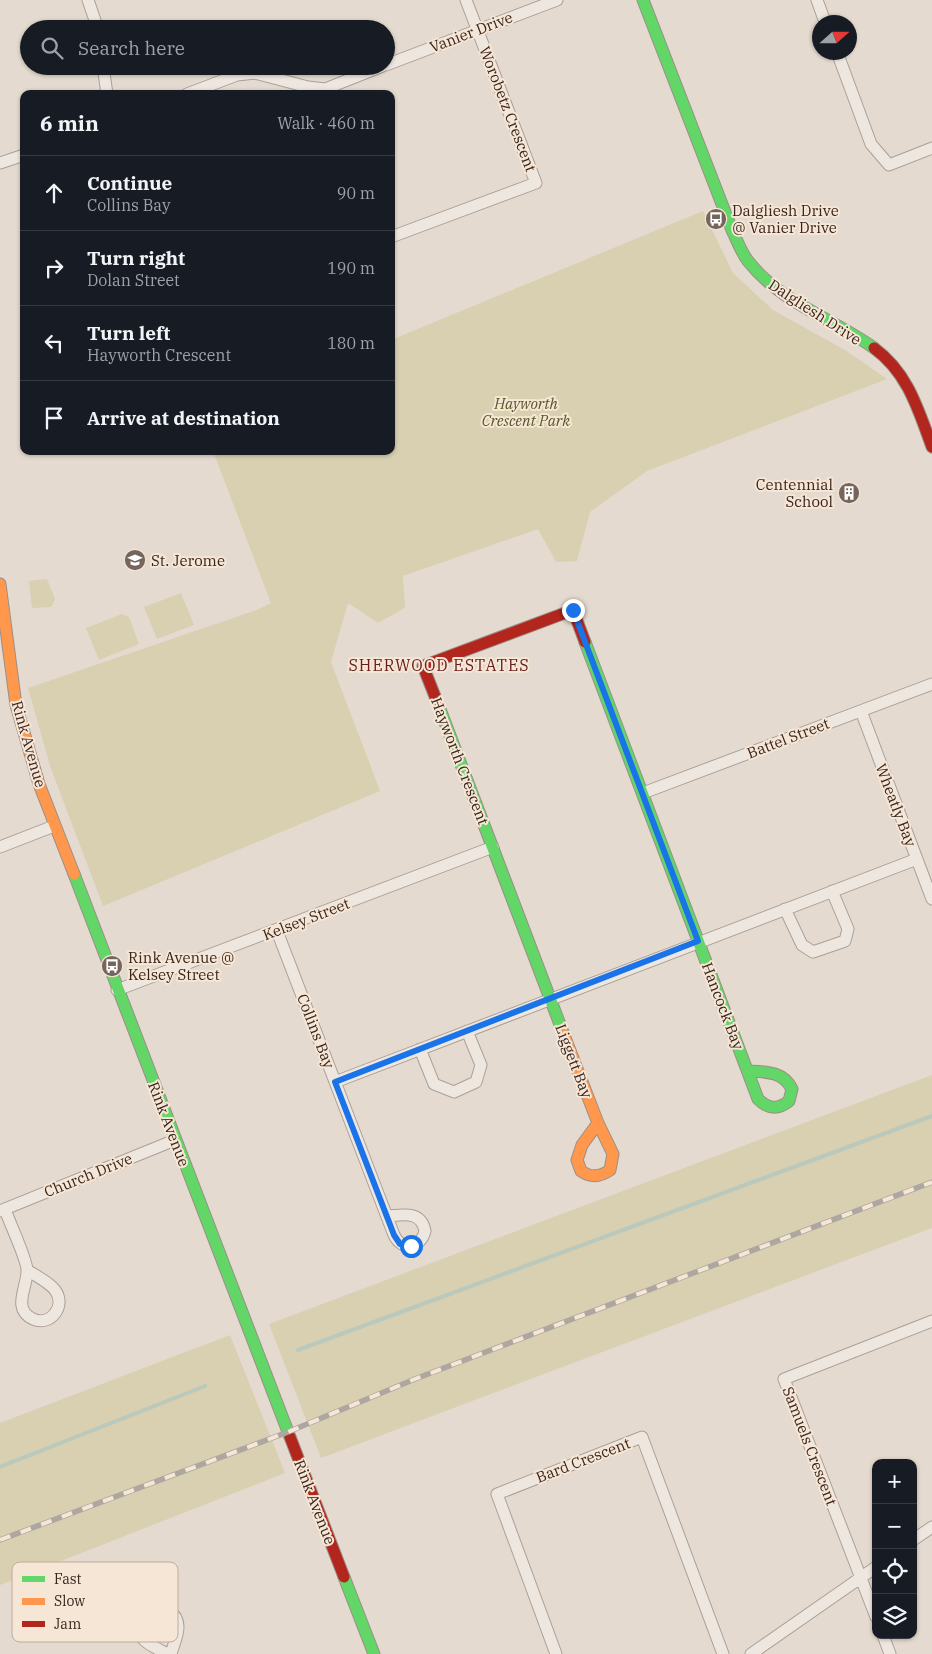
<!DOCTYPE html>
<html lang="en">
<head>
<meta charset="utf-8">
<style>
  :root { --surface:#171b24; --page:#242831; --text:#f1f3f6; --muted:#9ea1a6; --line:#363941 }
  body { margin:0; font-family:"IBM Plex Serif",serif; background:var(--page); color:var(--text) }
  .controls { position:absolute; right:15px; bottom:15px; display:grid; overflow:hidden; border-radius:10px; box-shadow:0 1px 4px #0004 }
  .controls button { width:45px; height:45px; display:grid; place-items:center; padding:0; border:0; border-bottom:1px solid var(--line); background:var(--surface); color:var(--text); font:25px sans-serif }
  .compass { position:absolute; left:812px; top:15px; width:45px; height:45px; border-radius:50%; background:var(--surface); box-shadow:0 1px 4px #0004; rotate:69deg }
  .stop { position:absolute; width:15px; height:15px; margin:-11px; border:4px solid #1a73e8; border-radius:50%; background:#fff }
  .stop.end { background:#1a73e8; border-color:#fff; box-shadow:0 1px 5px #0008 }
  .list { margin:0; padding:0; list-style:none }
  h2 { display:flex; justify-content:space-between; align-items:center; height:65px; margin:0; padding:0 20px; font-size:21px }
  h2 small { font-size:16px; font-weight:400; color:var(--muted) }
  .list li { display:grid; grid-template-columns:32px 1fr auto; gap:15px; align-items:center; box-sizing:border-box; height:75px; padding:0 20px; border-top:1px solid var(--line) }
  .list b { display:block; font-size:19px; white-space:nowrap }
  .list p { margin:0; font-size:16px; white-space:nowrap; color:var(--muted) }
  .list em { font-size:16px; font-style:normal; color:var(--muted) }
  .icon { flex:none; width:28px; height:28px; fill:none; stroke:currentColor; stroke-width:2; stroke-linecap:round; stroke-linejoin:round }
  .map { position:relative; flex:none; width:932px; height:1654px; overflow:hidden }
  .search { position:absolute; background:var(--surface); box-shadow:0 1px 4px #0004; left:20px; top:20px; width:375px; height:55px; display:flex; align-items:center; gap:12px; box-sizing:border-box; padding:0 18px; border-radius:28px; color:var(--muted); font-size:19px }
  .panel { position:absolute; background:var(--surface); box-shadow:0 1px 4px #0004; left:20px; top:90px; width:375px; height:365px; border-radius:10px }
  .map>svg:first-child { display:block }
</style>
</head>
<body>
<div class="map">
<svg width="932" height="1654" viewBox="0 0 932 1654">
  <rect width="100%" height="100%" fill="#e5dacf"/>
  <!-- green -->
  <path fill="#d8d0b1" d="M703,211l30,62 40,37 72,40 42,29 -240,92 -57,41 -13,49 -21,1 -18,-33 -135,47 2,32 -27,15 -30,-20 -17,59 49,129 -277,115 -53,-140 -22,-78 229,-78 14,-7 -58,-152h178v-111z
    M47,579l8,20 -4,8 -19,1 -3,-27z
    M181,593l13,32 -37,14 -13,-32z
    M122,614l7,3 10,27 -40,16 -13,-32z
    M932,1075v153l-611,230 -52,-134z
    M230,1335l55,138 -285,112v-162z"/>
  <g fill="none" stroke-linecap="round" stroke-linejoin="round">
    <!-- stream -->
    <path stroke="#bac9bc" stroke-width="4" d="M298,1350l634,-234
      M0,1467l205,-81"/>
    <!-- street casing -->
    <g stroke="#aba097" stroke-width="13">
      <path id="street" d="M88,0l10,29
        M817,0l8,22
        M837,52l34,92 18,21 43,-17
        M386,65l171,-65
        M103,66l4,28
        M187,94l50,-19 18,-2 53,14 17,2 58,-23
        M0,163l24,-8
        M391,237l145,-54 -70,-183
        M861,711l71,188
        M643,793l289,-109
        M0,847l54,-21
        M785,909l17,36 11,7 32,-11 3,-12 -16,-38
        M277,931l117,304c8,17 27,13 31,-4 -4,-21 -22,-16 -38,-15
        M117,990l376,-143
        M420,1049l14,35 20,8 22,-10 5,-17 -14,-34
        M335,1082l582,-223
        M5,1209c4,13 22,50 22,61 1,16 -16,39 6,49 17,8 34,-13 22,-29 -6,-8 -19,-14 -28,-20
        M0,1211l175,-71
        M913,1540l19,-13
        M876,1617l-92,-238 148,-58
        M883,1635l7,19
        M168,1654c-8,-4 -18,-8 -24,-14 -20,-26 33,-45 34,-13 0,9 -5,19 -7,27
        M556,1654l-59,-160 145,-57 81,217
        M751,1654l125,-87"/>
    </g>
    <!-- fast casing -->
    <g stroke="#9a8f88" stroke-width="13">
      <path id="fast" d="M643,0l89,230c5,10 9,22 16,31 33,42 84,57 126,87
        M585,642l173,457c10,10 20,11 31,2l3,-12c-9,-18 -26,-17 -44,-18
        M438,704l126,331
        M74,874l216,563
        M344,1577l30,77"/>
    </g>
    <!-- slow casing -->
    <g stroke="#9a8f88" stroke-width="13">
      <path id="slow" d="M0,584l16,121 23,79 35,90
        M564,1035l34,88 15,31 -3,16c-10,7 -19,8 -29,1l-4,-11 5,-15 16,-22"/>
    </g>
    <!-- jam casing -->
    <g stroke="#9a8f88" stroke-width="13">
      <path id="jam" d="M874,348c34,25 44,61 58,99
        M438,704l-15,-38 150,-56 12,32
        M290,1437l54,140"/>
    </g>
    <!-- street -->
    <use href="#street" stroke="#eee7e0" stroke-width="11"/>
    <!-- fast -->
    <use href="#fast" stroke="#63d668" stroke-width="11"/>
    <!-- slow -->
    <use href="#slow" stroke="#ff974d" stroke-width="11"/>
    <!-- jam -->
    <use href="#jam" stroke="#b3261e" stroke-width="11"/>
    <!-- rail casing -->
    <g stroke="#ada6a1" stroke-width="5.5">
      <path id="rail" d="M0,1540l288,-108 127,-53 517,-197"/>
    </g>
    <!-- rail -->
    <use href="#rail" stroke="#f6e6d5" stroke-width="4" stroke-dasharray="11" stroke-linecap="butt"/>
  </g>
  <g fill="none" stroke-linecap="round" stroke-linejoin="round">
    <!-- route -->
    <path stroke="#1a73e8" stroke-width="6" d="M411,1246l-11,-2 -6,-9 -59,-153 363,-141 -125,-331"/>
  </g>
  <!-- icons -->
  <defs>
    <g id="bus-disc" transform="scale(1.125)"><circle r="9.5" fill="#76655d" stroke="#f6e6d5"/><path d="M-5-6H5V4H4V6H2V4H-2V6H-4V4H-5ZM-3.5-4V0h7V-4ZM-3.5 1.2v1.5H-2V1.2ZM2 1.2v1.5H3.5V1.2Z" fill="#fff"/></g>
    <g id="building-disc" transform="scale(1.125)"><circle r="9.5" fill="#76655d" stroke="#f6e6d5"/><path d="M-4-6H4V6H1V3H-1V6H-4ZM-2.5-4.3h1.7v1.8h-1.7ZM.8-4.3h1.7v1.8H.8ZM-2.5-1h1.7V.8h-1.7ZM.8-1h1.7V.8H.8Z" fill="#fff"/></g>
    <g id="school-disc" transform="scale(1.125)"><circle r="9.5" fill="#76655d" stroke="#f6e6d5"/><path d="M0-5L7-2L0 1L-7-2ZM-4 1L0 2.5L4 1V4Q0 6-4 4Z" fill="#fff"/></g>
  </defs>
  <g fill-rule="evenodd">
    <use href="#bus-disc" x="716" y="219"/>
    <use href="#building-disc" x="849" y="493"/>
    <use href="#school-disc" x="135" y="560"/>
    <use href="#bus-disc" x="112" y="966"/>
  </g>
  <g text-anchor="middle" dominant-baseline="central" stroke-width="4" stroke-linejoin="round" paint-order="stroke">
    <!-- street labels -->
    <g font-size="15" fill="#3a261f" stroke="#f6e6d5">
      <text transform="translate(471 32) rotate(-21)">Vanier Drive</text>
      <text transform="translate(508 109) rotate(69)">Worobetz Crescent</text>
      <text transform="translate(815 312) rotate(33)">Dalgliesh Drive</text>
      <text transform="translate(788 738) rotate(-21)">Battel Street</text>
      <text transform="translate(29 744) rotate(74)">Rink Avenue</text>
      <text transform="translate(460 761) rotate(69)">Hayworth Crescent</text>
      <text transform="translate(896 805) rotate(69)">Wheatly Bay</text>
      <text transform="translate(306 919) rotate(-21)">Kelsey Street</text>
      <text transform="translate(723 1006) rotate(69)">Hancock Bay</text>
      <text transform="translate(316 1031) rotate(69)">Collins Bay</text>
      <text transform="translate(574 1061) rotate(69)">Liggett Bay</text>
      <text transform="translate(169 1124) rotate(69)">Rink Avenue</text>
      <text transform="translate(88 1175) rotate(-22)">Church Drive</text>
      <text transform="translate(810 1446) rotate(69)">Samuels Crescent</text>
      <text transform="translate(583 1460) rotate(-21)">Bard Crescent</text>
      <text transform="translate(315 1502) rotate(69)">Rink Avenue</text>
    </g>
    <!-- poi labels -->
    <g font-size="15" fill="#3a261f" stroke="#f6e6d5" text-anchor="start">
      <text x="732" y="210">Dalgliesh Drive<tspan x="732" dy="17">@ Vanier Drive</tspan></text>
      <text x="833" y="484" text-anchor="end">Centennial<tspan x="833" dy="17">School</tspan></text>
      <text x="151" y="560">St. Jerome</text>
      <text x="128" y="957">Rink Avenue @<tspan x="128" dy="17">Kelsey Street</tspan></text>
    </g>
    <!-- park labels -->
    <g font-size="15" font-style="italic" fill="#555725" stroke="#f6e6d5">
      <text x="526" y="403">Hayworth<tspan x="526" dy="17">Crescent Park</tspan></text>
    </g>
    <!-- neighbourhood labels -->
    <g font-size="16" letter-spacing="1" fill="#681e1e" stroke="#f6e6d5">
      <text x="439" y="665">SHERWOOD ESTATES</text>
    </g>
  </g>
  <!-- legend -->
  <rect x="12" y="1562" width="166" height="80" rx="8" fill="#f6e6d5" stroke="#beac9e" stroke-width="1"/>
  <rect x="22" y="1576" width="23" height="6" fill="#63d668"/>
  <rect x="22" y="1598" width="23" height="7" fill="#ff974d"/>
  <rect x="22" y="1621" width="23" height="6" fill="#b3261e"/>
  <g font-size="14" fill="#3a261f">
    <text x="54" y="1584">Fast</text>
    <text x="54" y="1606">Slow</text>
    <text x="54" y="1629">Jam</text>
  </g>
</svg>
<div class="controls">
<button>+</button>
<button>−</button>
<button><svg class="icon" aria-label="locate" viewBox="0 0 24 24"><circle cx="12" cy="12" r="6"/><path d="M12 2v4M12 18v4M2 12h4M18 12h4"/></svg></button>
<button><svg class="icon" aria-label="layers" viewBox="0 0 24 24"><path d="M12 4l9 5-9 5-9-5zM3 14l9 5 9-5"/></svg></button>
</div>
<svg class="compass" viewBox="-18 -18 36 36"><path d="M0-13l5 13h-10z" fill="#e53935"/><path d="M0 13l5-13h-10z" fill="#9ea1a6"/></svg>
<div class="stop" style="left:411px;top:1246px"></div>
<div class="stop end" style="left:573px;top:610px"></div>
<div class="search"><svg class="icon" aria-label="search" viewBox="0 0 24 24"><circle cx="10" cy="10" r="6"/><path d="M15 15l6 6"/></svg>Search here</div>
<section class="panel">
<h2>6 min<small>Walk · 460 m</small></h2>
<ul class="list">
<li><svg class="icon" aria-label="ahead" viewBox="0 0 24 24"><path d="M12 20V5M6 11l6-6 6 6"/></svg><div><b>Continue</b><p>Collins Bay</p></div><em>90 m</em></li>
<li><svg class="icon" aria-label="right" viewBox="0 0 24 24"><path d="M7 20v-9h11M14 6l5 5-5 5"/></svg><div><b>Turn right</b><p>Dolan Street</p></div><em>190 m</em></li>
<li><svg class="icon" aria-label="left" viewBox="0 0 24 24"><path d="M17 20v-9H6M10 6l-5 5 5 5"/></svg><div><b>Turn left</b><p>Hayworth Crescent</p></div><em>180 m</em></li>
<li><svg class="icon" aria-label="arrive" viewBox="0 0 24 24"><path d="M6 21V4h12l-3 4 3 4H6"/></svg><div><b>Arrive at destination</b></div></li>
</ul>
</section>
</div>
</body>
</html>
